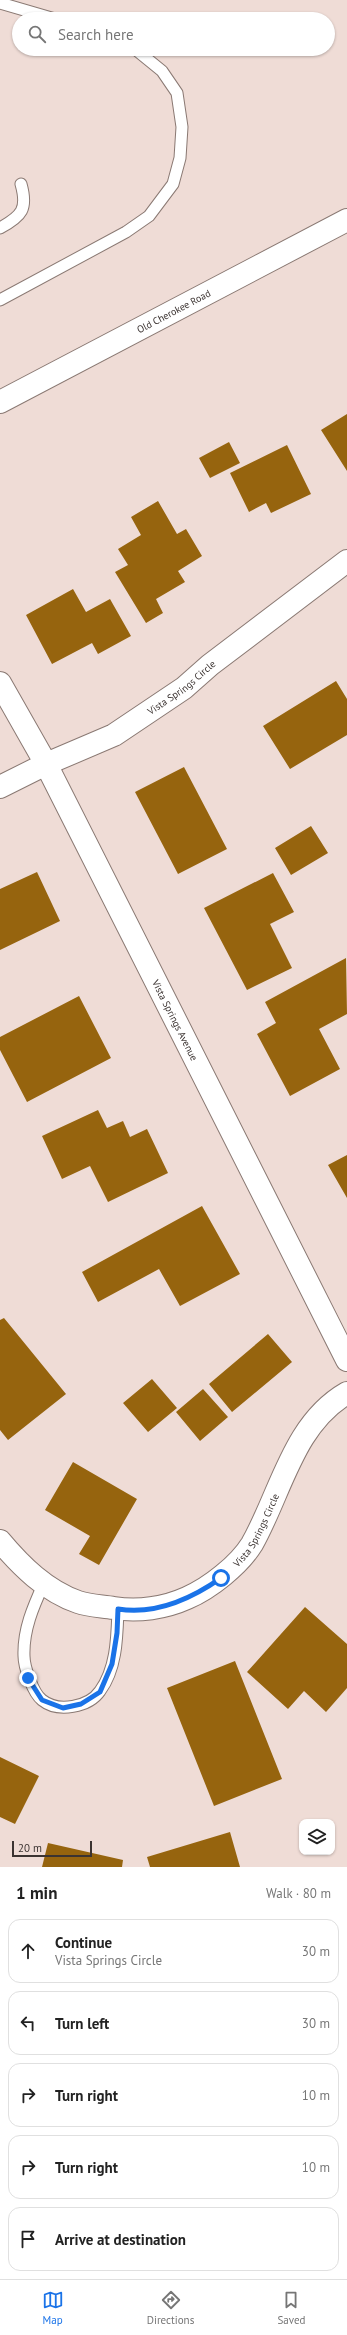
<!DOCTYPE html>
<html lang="en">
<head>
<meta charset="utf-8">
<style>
  :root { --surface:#fff; --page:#f6f6f6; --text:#222; --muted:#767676; --line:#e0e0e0; --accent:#1a73e8 }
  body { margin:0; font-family:"PT Sans",sans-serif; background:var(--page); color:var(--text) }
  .controls { position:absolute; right:12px; bottom:12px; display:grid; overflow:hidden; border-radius:8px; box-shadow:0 1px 3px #0004 }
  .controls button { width:36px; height:36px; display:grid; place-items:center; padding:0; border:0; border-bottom:1px solid var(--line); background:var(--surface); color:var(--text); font:20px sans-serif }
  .scale { position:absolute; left:12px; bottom:10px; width:80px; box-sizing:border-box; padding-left:4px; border:2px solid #3b3331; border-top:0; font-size:11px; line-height:14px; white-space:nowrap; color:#3b3331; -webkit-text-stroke:3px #efdcd6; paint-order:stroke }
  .stop { position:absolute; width:12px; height:12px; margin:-9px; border:3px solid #1a73e8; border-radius:50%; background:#fff }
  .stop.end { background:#1a73e8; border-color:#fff; box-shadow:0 1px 4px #0008 }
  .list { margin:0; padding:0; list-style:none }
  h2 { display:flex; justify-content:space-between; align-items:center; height:52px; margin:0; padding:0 16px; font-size:17px }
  h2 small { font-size:13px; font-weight:400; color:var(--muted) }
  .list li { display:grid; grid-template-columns:26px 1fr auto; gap:12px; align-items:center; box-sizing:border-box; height:64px; margin:0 8px 8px; padding:0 8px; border:1px solid var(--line); border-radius:12px }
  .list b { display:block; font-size:15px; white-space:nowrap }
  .list p { margin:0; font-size:13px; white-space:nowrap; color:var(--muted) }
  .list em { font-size:13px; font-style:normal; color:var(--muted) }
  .icon { flex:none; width:22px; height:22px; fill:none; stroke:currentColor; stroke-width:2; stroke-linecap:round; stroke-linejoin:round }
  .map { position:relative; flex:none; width:347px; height:1867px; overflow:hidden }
  .search { position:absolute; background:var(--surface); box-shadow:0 1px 3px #0004; left:12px; right:12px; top:12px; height:44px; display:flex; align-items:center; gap:10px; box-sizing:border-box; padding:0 14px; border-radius:22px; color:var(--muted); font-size:15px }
  .sheet { height:412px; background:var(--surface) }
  nav { display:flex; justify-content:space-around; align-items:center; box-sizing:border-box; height:56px; border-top:1px solid var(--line); background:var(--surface); font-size:11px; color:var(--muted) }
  nav a { display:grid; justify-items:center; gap:2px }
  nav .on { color:var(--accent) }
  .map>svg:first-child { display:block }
  .building { fill:#96640e }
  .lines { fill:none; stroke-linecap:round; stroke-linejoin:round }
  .service-casing { stroke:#8a7973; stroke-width:13 }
  .minor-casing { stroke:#8a7973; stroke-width:24 }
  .tertiary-casing { stroke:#8a7973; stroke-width:24 }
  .service { stroke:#fff; stroke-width:11 }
  .minor { stroke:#fff; stroke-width:22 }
  .tertiary { stroke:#fff; stroke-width:22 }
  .route { stroke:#1a73e8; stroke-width:5 }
  .labels { text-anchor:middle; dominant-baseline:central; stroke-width:4; stroke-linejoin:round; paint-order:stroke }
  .street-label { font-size:10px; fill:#3b3331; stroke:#efdcd6 }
</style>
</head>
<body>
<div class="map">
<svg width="347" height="1867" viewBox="0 0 347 1867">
  <rect width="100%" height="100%" fill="#efdcd6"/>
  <path class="building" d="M347,414V471L321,430Z
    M229,442L240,463L210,478L199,458Z
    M287,445L311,494L271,513L266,503L249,512L230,473Z
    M158,501L177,534L186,529L202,556L178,571L185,582L156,599L163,613L146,623L115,572L128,565L118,549L141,535L131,517Z
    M73,589L86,612L110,599L131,636L98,654L92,643L52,664L26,615Z
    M336,681L347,699V735L290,769L263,726Z
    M184,767L227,849L178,874L135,792Z
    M311,826L328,853L291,875L275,848Z
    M37,872L60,921L0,950V889Z
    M273,873L294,912L270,924L292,968L247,990L204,908Z
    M346,958L347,1014L319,1029L340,1069L290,1096L257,1034L276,1023L265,1002Z
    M79,996L111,1058L27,1102L0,1050V1037Z
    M98,1110L107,1128L123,1121L130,1137L147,1129L168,1173L108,1202L90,1166L62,1179L42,1136Z
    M347,1155V1198L328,1165Z
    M202,1206L240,1274L180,1306L159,1269L98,1302L82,1272Z
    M4,1318L66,1394L8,1440L0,1430V1320Z
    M268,1334L292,1362L232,1412L209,1384Z
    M152,1379L177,1408L148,1432L123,1403Z
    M203,1389L228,1417L200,1441L176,1412Z
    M73,1462L137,1499L99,1565L79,1554L90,1536L45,1510Z
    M305,1607L347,1644V1688L326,1712L304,1691L288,1709L247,1672Z
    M235,1661L282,1779L214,1806L167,1688Z
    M0,1757L39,1776L15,1824L0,1817Z
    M230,1832L240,1867H150L147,1857Z
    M48,1843L123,1860L122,1867H42Z"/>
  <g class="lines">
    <g class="service-casing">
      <path id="service" d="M0,3L55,19
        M0,228C22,216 28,209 21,184
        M0,300L126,232L149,216L173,184L180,158L182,127L177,93L162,71L135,49
        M44,1583C33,1607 23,1630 24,1656C24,1667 33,1693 42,1700C58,1713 89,1707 100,1691C117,1668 117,1636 118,1609"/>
    </g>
    <g class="minor-casing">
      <g id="minor">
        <path id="s1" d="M0,683L46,764L347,1360"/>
        <path id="s2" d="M0,787L46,764L114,735L184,688L210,665L347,561"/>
        <path id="s3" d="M0,1541C21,1566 46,1591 78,1602C89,1606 102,1606 114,1608C138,1612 165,1608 187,1598C210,1588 239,1565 252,1544C281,1493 293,1424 347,1393"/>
      </g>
    </g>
    <g class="tertiary-casing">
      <g id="tertiary">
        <path id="s4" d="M0,402L347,220"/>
      </g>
    </g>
    <use href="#service" class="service"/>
    <use href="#minor" class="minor"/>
    <use href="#tertiary" class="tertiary"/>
  </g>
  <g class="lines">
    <path class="route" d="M28,1678L42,1700L63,1708L81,1704L100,1692L112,1664L117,1633L118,1609C155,1615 191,1599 221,1578"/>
  </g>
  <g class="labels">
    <g class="street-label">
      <text stroke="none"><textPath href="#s4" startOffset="196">Old Cherokee Road</textPath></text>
      <text stroke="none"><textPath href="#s2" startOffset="208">Vista Springs Circle</textPath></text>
      <text stroke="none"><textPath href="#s1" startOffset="380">Vista Springs Avenue</textPath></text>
      <text stroke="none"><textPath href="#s3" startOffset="311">Vista Springs Circle</textPath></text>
    </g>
  </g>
</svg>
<div class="controls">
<button><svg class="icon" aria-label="layers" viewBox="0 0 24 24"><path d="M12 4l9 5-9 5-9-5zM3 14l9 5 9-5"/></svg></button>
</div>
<div class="scale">20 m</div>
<div class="stop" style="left:221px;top:1578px"></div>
<div class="stop end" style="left:28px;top:1678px"></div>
<div class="search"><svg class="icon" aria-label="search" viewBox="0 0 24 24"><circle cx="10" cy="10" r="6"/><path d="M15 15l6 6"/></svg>Search here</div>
</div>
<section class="sheet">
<h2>1 min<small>Walk · 80 m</small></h2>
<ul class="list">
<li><svg class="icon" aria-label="ahead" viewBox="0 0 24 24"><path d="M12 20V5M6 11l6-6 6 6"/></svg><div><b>Continue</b><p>Vista Springs Circle</p></div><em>30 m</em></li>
<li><svg class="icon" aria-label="left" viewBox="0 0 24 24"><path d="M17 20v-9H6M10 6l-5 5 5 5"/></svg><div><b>Turn left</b></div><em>30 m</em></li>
<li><svg class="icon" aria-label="right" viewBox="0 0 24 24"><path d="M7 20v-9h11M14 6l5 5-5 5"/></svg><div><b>Turn right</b></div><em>10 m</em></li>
<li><svg class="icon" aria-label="right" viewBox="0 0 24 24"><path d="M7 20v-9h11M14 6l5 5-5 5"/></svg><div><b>Turn right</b></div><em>10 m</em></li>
<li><svg class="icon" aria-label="arrive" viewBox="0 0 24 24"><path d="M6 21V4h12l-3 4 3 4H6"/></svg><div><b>Arrive at destination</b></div></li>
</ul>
</section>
<nav>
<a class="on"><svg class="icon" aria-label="map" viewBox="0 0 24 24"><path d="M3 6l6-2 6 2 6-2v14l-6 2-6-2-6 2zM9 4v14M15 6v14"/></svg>Map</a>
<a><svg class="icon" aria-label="directions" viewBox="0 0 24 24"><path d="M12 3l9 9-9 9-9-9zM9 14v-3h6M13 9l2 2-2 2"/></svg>Directions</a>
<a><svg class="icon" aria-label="saved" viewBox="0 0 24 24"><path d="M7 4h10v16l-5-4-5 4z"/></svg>Saved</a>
</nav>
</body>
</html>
